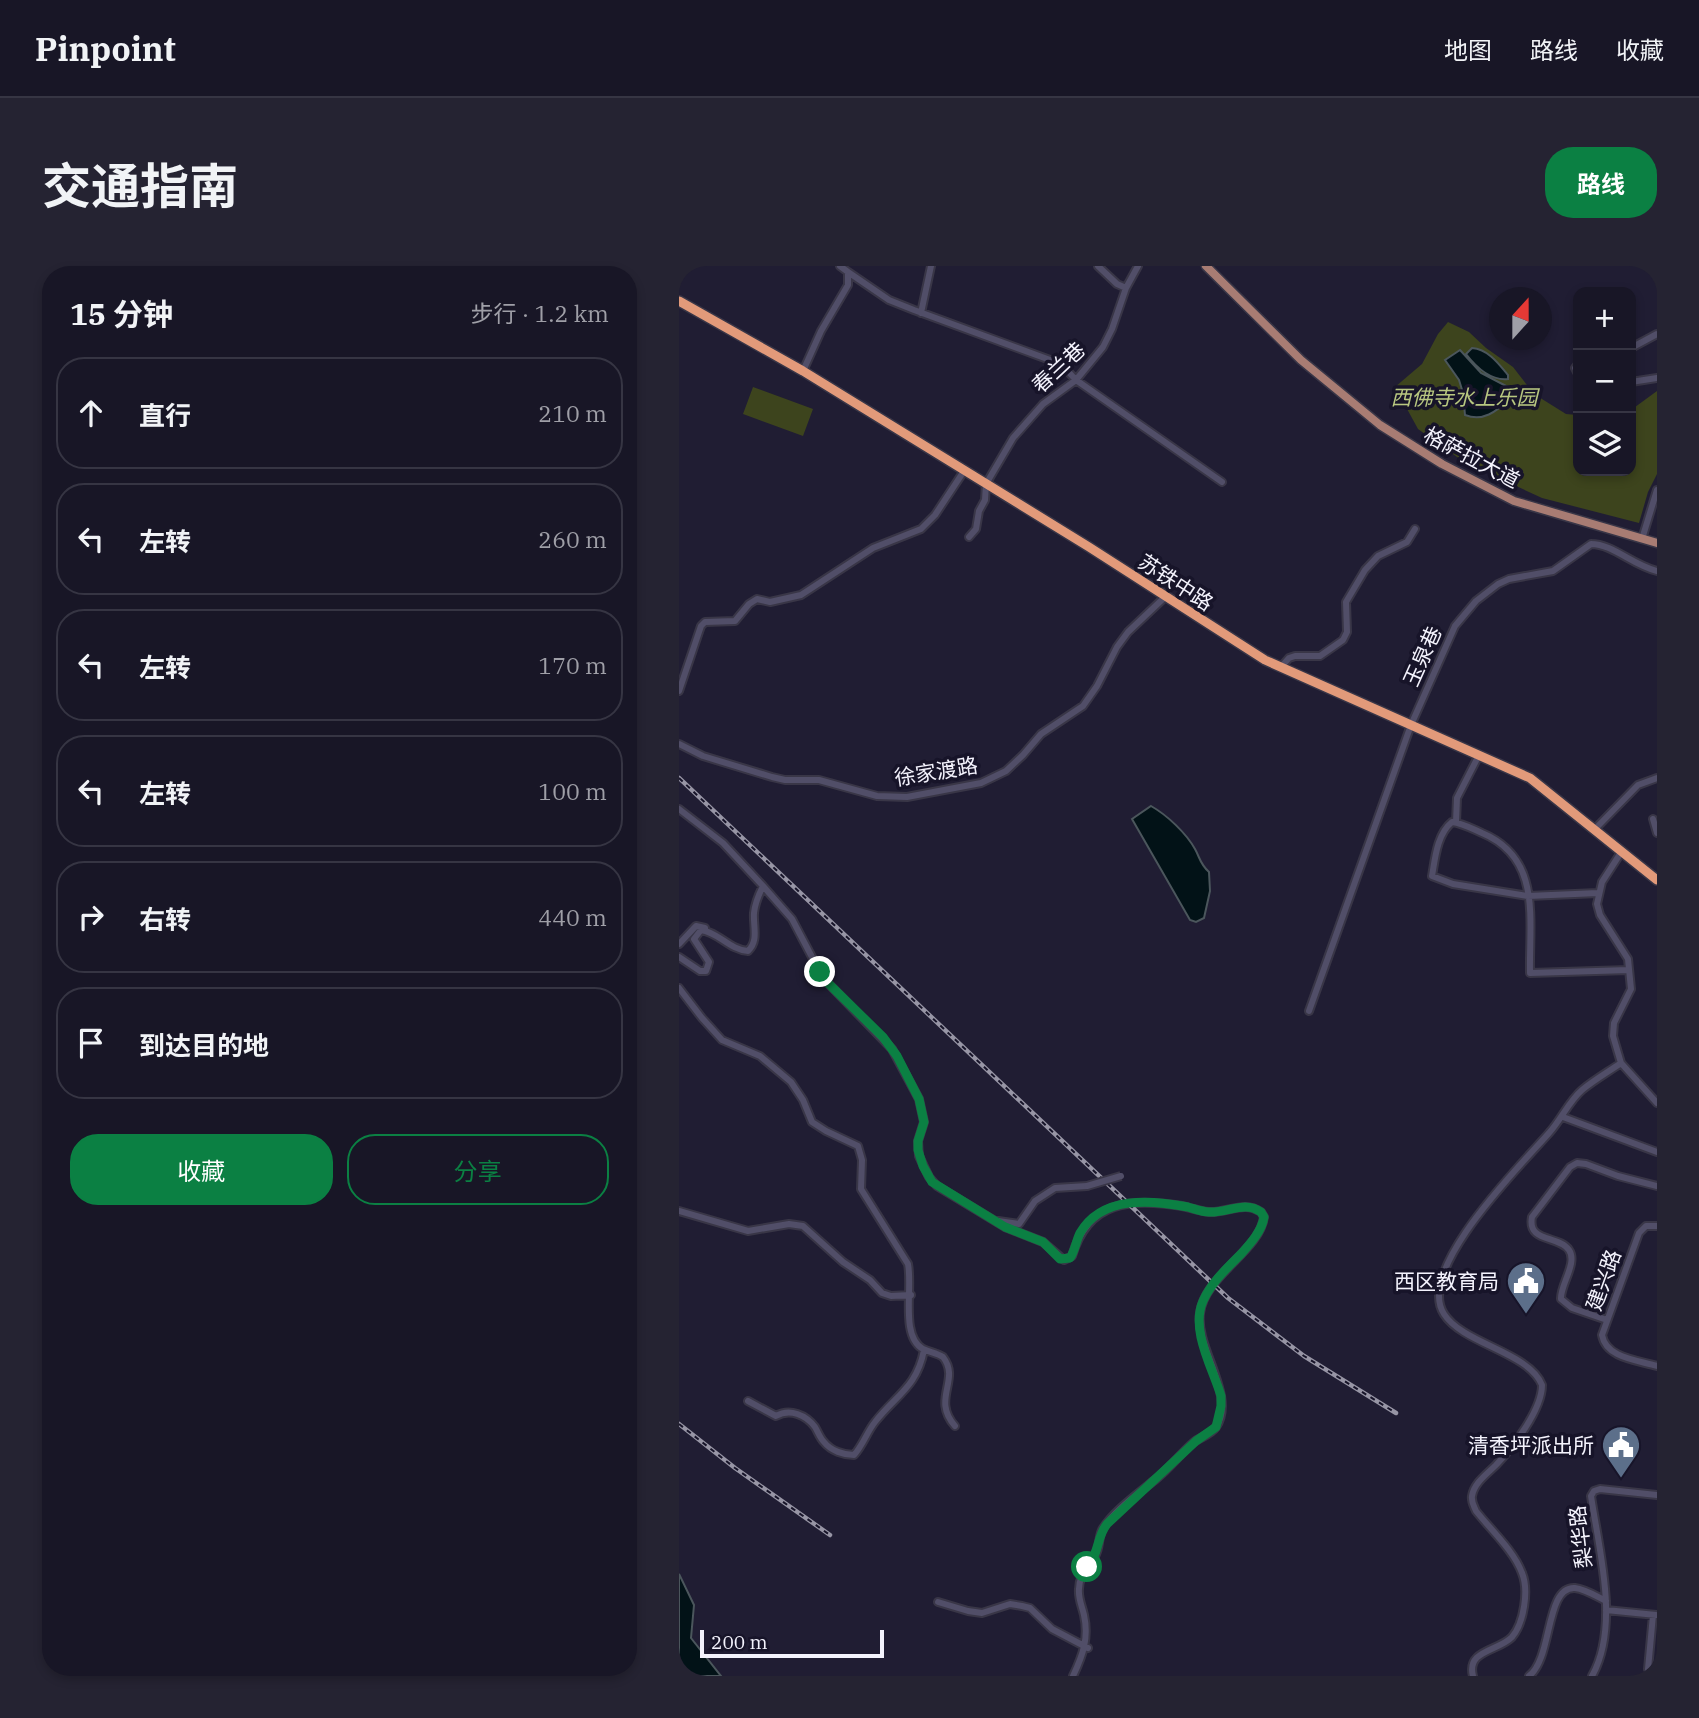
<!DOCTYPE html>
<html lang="zh">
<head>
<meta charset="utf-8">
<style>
  :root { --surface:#181626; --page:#252332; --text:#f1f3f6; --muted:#9f9fa7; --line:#363543; --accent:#0b8043 }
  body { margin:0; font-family:"IBM Plex Serif","Noto Sans SC",serif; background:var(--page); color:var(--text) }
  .controls { position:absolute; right:21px; top:21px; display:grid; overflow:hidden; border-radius:14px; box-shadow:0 4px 10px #0003 }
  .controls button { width:63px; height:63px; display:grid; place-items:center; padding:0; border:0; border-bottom:2px solid var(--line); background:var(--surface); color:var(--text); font:35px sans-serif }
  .compass { position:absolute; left:810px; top:21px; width:63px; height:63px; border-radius:50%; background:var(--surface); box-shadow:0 4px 10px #0003; rotate:21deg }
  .scale { position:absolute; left:21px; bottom:18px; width:184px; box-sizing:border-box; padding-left:7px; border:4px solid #f4f3fd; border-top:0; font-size:19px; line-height:24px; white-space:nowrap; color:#f4f3fd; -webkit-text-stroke:5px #171429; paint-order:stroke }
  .stop { position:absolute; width:21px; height:21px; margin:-16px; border:5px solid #0b8043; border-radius:50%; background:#fff }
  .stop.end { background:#0b8043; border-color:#fff; box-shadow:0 2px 7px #0008 }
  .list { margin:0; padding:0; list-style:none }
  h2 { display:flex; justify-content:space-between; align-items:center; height:91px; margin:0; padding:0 28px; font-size:30px }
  h2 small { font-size:23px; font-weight:400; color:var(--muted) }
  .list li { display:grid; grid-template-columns:46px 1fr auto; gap:21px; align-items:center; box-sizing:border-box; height:112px; margin:0 14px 14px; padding:0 14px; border:2px solid var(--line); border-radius:28px }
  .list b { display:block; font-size:26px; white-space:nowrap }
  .list em { font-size:23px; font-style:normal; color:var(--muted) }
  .actions { display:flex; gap:14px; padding:21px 28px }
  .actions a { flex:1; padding:16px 0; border:2px solid var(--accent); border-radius:28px; text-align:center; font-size:24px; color:var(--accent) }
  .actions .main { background:var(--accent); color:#fff }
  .icon { flex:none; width:38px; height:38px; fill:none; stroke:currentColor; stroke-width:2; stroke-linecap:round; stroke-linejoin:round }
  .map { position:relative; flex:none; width:978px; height:1410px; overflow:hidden; border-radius:28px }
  header { display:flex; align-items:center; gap:42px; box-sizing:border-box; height:98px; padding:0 35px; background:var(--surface); border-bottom:2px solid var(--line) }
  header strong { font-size:33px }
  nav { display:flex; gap:38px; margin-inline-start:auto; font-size:24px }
  .intro { display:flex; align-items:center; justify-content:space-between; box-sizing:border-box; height:168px; padding:0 42px }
  h1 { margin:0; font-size:49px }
  .button { padding:18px 32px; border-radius:28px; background:var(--accent); color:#fff; font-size:24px; font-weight:700 }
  main { display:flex; gap:42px; padding:0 42px }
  aside { flex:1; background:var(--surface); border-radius:28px; box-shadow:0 4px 10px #0003 }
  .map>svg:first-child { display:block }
  .green { fill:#3d441d }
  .water { fill:#021217; stroke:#4b565c; stroke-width:2 }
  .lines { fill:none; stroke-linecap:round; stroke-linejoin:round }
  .minor-casing { stroke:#393647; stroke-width:10 }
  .major-casing { stroke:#393647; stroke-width:11 }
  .highway-casing { stroke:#393647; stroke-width:12 }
  .minor { stroke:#514e68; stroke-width:6 }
  .major { stroke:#a87c73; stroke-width:8 }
  .highway { stroke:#e29a7a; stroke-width:9 }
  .rail-casing { stroke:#9795a5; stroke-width:4.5 }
  .rail { stroke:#171429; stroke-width:2; stroke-dasharray:5; stroke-linecap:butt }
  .minor-bridge-casing { stroke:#393647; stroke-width:10; stroke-linecap:butt }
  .minor-bridge { stroke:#514e68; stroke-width:6 }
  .route { stroke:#0b8043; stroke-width:9 }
  .labels { text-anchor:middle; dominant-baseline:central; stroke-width:7; stroke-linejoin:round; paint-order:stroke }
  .street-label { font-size:21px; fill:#f4f3fd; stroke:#171429 }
  .park-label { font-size:21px; font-style:italic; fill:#b8c780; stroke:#171429 }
  .poi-label { font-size:21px; fill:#f4f3fd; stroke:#171429; text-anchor:end }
</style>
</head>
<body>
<header>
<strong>Pinpoint</strong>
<nav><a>地图</a><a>路线</a><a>收藏</a></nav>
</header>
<div class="intro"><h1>交通指南</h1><a class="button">路线</a></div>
<main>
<aside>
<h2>15 分钟<small>步行 · 1.2 km</small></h2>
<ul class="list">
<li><svg class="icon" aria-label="ahead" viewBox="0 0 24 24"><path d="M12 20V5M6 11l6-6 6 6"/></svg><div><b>直行</b></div><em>210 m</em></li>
<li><svg class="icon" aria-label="left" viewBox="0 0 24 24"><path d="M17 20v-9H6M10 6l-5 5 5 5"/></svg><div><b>左转</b></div><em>260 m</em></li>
<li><svg class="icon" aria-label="left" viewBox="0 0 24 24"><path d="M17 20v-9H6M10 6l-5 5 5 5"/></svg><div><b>左转</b></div><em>170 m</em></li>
<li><svg class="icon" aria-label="left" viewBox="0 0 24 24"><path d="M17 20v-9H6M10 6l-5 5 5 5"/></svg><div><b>左转</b></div><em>100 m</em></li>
<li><svg class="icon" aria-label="right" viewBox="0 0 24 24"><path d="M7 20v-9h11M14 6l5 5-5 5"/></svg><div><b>右转</b></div><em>440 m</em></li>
<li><svg class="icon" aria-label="arrive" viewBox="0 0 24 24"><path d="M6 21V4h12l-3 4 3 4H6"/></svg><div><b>到达目的地</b></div></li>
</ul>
<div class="actions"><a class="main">收藏</a><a>分享</a></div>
</aside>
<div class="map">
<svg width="978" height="1410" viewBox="0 0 978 1410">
  <rect width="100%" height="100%" fill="#201d33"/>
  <path class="green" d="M769,56L790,66L807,82L834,101L855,128L887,148L899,149V205H952V144L978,125V208L969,226L960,257L863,232L785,196L739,163L716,121L743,98L759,68Z
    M74,121L134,143L124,170L64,148Z"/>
  <path class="water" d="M793,82C809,83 820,98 829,109V113C811,115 797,101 787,88Z
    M781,84L802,107L829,121L830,133C817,146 804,156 786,149L784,127L780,114L766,94Z
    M472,540C488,549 507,567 516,583C521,592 521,598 530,606L531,625L525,652L517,656L511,654L453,553Z
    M0,1308L15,1339L12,1372L42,1410H0Z"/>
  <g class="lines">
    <g class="minor-casing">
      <path id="minor" d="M419,0L438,18L447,22
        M169,6L210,34L235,44L382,98L397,114L543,216
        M242,47L252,0
        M952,82L978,68
        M899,98L896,102L899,108
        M124,105L142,65L169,19V6L161,0
        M952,116L978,112
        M290,271L297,263L300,245L306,234L307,218L334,172L364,138L397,114L424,81L433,63L447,22L459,0
        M963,273L978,224
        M602,401L610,392L616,390H641L664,374L668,366L667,336L686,304L699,290L728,276L736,263
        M0,425L22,360L26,356L56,355L70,338L78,333L91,336L122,329L194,282L242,263L256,249L285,205
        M0,478L24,490L93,511L106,514H140L198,530L228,531L302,517L327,505L344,489L362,468L404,440L418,420L438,381L449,366L487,330
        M0,543L44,577L84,620L113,653L144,712L213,783L240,833L245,856L239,875L240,890L250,911L258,920L326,961L364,976L385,994L393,990C410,933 452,933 503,940C512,942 521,945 530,946C549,947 565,934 582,946L585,951C580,986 526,1009 521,1047C516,1082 558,1130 537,1161C532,1168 522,1171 515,1176C502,1187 491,1202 477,1213C461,1226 433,1246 423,1264C419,1273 421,1282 416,1290C410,1302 400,1308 400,1323C399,1332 403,1340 405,1349C410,1372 404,1389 394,1410
        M974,553L978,567
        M777,556L778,532L800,489
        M917,562L959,519L978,512
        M943,585L923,616L918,638L921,649L949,693L952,723L935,757L934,770L942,797L978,837
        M919,627L849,630L774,618L753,610C756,593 758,568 773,556C783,557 794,563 803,567C863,592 850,653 851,707L950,704
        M0,678L17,660L26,662
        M0,691L21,705H27L30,696L15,673L22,664C39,666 51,684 69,685C80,675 74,660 75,647C76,637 80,628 84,620
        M0,722L23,752L43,774L81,790L112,816L124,834L133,856L147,865L179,880L183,894L182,923L229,998C234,1022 221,1070 244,1083C250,1086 258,1087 264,1091C282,1114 252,1133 276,1160
        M630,745L732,459L776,360L797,335L819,318L830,313L874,305L912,278C934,278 953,299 978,305
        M884,851L978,886
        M0,945L69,965L110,958L124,960L164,996L191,1014L203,1027L212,1030L232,1029
        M319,955L340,958L356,935L376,922L408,920
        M978,960H967L960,967L923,1069C927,1092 958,1094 978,1100
        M928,1054L893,1042L882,1033C881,1019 899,997 890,984C880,969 848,977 853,951L891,901L898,897L907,898L939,910L978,920
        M69,1135L97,1150C111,1142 127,1149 136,1161C139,1166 141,1172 145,1176C152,1185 165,1189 175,1189C184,1179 188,1166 196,1156C217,1129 238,1121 245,1084
        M259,1336L289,1345L303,1347L331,1338L343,1340L351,1342L373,1363L409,1382
        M927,1344L977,1349
        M969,1403L974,1349
        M794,1410C787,1384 820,1385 833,1371C845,1357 850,1324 843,1307C835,1285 812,1264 797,1245C795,1240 792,1236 793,1230C795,1217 808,1208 817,1199C834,1181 863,1144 863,1119C850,1086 784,1078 765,1048C736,1004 842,899 870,867C882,854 890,835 903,824C915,814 929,806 942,797
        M850,1410C874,1392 866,1320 896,1322C906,1323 917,1330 927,1335
        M913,1410C941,1360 920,1284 912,1230L915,1225L921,1223L978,1229"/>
    </g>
    <g class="major-casing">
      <path id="major" d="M527,0L622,94L701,159L763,198L835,235L978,277"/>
    </g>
    <g class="highway-casing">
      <path id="highway" d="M0,35L124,105L410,281L586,394L851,512L978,614"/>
    </g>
    <use href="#minor" class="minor"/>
    <use href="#major" class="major"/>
    <use href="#highway" class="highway"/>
    <g class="rail-casing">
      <path id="rail" d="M0,512L549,1032L625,1090L717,1147
        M0,1158L56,1202L151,1269"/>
    </g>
    <use href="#rail" class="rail"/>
    <g class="minor-bridge-casing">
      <path id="minor-bridge" d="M408,920L442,910"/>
    </g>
    <use href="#minor-bridge" class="minor-bridge"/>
  </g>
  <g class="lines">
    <path class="route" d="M141,706L150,718L204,771L218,790L240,833L245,856L239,875V884L244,900L253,916L326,961L364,976L381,993L391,992C396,985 397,975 401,967C423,929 473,934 509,941C516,943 523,946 530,946C549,947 566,934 582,946L585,951C583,965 571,978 562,988C548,1002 532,1017 524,1035C511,1064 534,1103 542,1130V1140L537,1161L517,1175L428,1258C417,1272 421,1286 408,1301"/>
  </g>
  <defs>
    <g id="civic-pin" transform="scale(2.0125)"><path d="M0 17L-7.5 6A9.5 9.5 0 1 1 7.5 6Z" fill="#5c6f8a" stroke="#171429"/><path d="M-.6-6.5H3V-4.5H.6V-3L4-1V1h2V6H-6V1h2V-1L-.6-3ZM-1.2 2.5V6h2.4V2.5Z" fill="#fff"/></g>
  </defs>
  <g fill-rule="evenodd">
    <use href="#civic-pin" x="847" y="1015"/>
    <use href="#civic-pin" x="942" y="1179"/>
  </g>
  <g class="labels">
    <g class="street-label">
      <text transform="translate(379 101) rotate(-43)">春兰巷</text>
      <text transform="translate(793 191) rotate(28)">格萨拉大道</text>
      <text transform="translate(497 316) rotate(33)">苏铁中路</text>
      <text transform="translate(743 390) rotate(-66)">玉泉巷</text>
      <text transform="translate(257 505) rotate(-9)">徐家渡路</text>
      <text transform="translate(924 1014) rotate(-70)">建兴路</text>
      <text transform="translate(901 1271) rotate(-97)">梨华路</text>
    </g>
    <g class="park-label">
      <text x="785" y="131">西佛寺水上乐园</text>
    </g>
    <g class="poi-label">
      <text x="820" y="1015">西区教育局</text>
      <text x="915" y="1179">清香坪派出所</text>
    </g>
  </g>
</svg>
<div class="controls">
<button>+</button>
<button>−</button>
<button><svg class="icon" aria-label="layers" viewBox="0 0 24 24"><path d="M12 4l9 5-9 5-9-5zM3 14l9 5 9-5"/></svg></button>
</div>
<svg class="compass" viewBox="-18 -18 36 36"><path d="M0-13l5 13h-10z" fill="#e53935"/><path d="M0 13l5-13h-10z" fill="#9f9fa7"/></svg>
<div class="scale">200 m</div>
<div class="stop" style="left:408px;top:1301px"></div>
<div class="stop end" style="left:141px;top:706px"></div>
</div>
</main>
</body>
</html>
